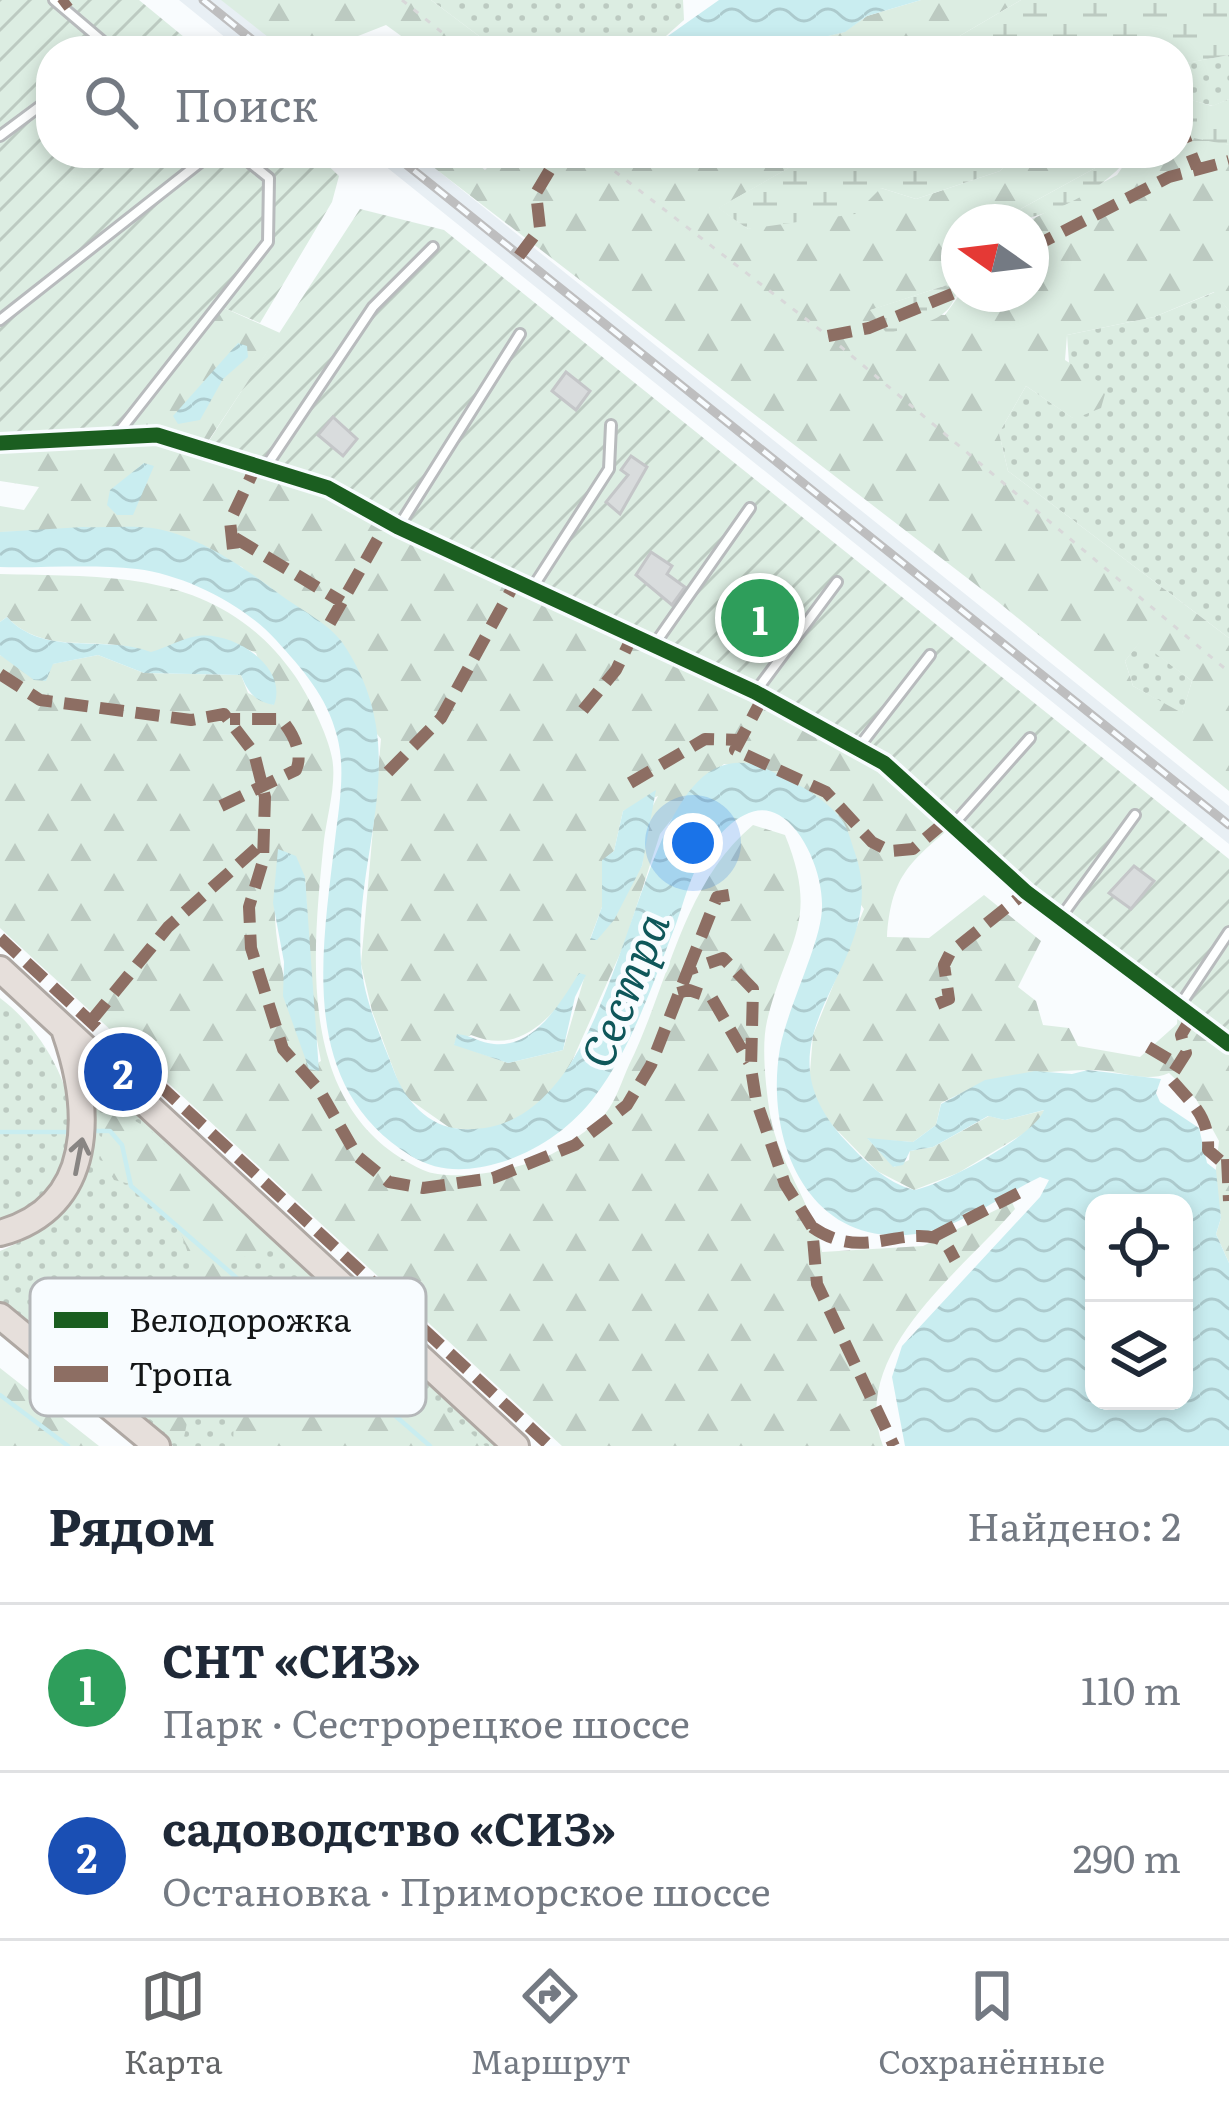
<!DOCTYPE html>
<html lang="ru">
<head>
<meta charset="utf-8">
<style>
  :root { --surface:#fff; --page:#f2f2f3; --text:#1f2937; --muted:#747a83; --line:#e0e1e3; --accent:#646668 }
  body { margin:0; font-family:Literata,serif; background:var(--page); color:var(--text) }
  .controls { position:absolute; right:36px; bottom:36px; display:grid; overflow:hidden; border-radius:24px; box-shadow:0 6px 18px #0003 }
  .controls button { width:108px; height:108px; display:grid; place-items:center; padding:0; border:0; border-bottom:3px solid var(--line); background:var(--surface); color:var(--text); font:60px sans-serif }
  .compass { position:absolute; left:941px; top:204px; width:108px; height:108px; border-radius:50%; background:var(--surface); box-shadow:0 6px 18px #0003; rotate:284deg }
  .you { position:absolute; left:693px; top:843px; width:42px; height:42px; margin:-30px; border:9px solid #fff; border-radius:50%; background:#1a73e8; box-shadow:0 0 0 18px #1a73e833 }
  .badge { display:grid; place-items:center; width:78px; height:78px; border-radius:50%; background:var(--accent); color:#fff; font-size:39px; font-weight:700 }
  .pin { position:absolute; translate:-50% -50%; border:6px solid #fff; box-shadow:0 3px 12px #0006 }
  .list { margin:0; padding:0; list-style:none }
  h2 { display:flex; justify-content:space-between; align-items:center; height:156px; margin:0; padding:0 48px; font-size:51px }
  h2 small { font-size:39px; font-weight:400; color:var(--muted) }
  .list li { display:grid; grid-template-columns:78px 1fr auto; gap:36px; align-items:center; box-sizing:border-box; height:168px; padding:0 48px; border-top:3px solid var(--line) }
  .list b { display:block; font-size:45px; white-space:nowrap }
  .list p { margin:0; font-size:39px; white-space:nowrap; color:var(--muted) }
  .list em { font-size:39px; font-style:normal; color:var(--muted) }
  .icon { flex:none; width:66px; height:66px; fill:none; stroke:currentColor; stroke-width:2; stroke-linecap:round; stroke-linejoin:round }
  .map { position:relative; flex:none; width:1229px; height:1446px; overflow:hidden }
  .search { position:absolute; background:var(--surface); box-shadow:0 6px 18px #0003; left:36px; right:36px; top:36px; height:132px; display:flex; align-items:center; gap:30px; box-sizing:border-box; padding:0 42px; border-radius:48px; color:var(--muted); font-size:45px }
  .sheet { height:492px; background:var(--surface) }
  nav { display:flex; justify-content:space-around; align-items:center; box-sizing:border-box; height:168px; border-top:3px solid var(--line); background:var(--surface); font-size:33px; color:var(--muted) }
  nav a { display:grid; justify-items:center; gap:6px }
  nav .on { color:var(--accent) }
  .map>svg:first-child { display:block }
  .built { fill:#e8eff4 }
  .grass { fill:url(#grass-dots) }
  .forest { fill:url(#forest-firs); fill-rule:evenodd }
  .wetland { fill:url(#wetland-marsh) }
  .garden { fill:url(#garden-furrows) }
  .water { fill:url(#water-waves); fill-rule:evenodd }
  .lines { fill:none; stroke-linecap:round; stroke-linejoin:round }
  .stream { stroke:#c9edf0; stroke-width:4.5 }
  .building { fill:#d9dcdd; stroke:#c4c6c8; stroke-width:3 }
  .service-casing { stroke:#b8bbbd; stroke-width:14 }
  .minor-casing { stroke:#b8bbbd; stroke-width:20 }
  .trunk-casing { stroke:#afa8a3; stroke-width:30 }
  .path { stroke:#d8d8d9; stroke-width:3; stroke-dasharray:6 9; stroke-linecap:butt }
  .service { stroke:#feffff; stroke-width:8 }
  .minor { stroke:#feffff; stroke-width:14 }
  .trunk { stroke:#e6dfdb; stroke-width:24 }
  .rail-casing { stroke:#bebebf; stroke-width:9 }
  .rail { stroke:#f8fcff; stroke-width:4.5; stroke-dasharray:14; stroke-linecap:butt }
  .quiet { stroke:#8d6e63; stroke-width:12; stroke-dasharray:24 12; stroke-linecap:butt }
  .cycleway-casing { stroke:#f8fcff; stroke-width:22 }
  .cycleway { stroke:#1b5e20; stroke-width:15 }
  .oneway { stroke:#888583 }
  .labels { text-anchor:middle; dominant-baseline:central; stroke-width:10; stroke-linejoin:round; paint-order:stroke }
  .water-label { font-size:45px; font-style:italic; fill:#0f575a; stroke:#f8fcff }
  .key { fill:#f8fcff; stroke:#b4b7b9; stroke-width:3 }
  .key-label { font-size:33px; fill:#141617 }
</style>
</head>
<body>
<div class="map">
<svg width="1229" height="1446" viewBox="0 0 1229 1446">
  <defs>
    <pattern id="grass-dots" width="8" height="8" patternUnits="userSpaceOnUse" patternTransform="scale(3)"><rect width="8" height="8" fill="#dcede2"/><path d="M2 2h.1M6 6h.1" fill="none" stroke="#bccac1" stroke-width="1.8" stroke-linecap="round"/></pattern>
    <pattern id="forest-firs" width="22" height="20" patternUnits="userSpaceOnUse" patternTransform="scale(3)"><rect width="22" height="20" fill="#dcede2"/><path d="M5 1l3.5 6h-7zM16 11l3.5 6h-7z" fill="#bccac1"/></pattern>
    <pattern id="wetland-marsh" width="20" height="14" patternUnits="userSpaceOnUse" patternTransform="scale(3)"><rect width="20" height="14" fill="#dcede2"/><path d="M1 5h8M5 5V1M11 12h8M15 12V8" fill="none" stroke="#bccac1"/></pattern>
    <pattern id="garden-furrows" width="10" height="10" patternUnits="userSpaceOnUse" patternTransform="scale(3)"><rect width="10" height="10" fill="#dcede2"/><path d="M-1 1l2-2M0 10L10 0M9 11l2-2" fill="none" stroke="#bccac1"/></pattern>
    <pattern id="water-waves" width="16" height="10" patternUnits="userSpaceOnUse" patternTransform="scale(3)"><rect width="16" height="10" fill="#c9edf0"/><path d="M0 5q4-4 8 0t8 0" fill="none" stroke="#accacd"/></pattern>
  </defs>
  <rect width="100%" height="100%" fill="#f9fcfe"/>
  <path class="built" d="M179,0H227L290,51H242Z
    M369,153H416L1229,806V844Z"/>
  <path class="grass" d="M431,0H683L684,20L649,51H499Z
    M1229,55V99L1213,106L1191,100L1186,63Z
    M1215,292L1229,311V638L1008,471L999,433L1026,386L1073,418L1067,335L1154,317Z
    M1140,641L1192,681L1182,714L1133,686L1125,661Z
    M0,998C58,1041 107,1144 42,1203C31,1213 13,1219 0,1226Z
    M84,1058L496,1446H173L0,1303V1251C101,1208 96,1155 84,1058Z"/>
  <path class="forest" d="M221,0H431L499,51H422L386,25L353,38L345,51H286Z
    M921,0H1021L934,51H766L844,32L867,16Z
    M1189,133L1229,145V311L1214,292L1154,317L1067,335L1065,360L1107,387L1101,408L1074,419L1026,386L999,433L1008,471L1229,638V791L997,601L415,153H463L485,170L502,153H815L719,208L748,229L881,188L916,199L1000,171L1019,153H1109L1108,161L997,222H959V270L947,285L871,310L945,315L960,294H1031L1027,222L1117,175L1132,153H1178V135ZM1140,642L1192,681L1182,713L1133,686L1125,661Z
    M222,307L280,333L203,449L328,488L858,748L951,827C907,864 891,879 887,937L929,938L984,895L1041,941L1018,987L1036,1001L1043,1025L1069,1028L1078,1046L1140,1057L1177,1024L1178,1008L1229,1044V1263L1216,1234L1221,1218L1215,1177L1219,1141L1196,1099L1169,1073C1143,1084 1119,1069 1088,1070C1030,1072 995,1075 941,1103L936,1125L913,1142L868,1139L894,1167L909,1160L910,1151L933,1147L989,1116L1005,1120L1045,1110L1038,1125L958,1173L914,1190L877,1171L825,1118L809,1084L813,1035L864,909L760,766L724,764L700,783L660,834L624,945L563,1081L530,1113L491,1131L450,1128L403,1095L372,1011L361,964L381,739L242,567L157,529L0,532V506L24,510L39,487L0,481V443L148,391ZM658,796L648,815L642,866L590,939L602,907V861L614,851L623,811ZM585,975L563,1050L508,1063L454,1044L471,1035C525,1057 553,1012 585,975Z
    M0,574C116,577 220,570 295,676C308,695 328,735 332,758C337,782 327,816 324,840C312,957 295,1111 423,1170C454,1184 534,1168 562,1148C575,1138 595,1126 605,1114C616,1101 622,1080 629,1065C668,986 683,883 753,825L785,835C821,923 786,941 767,1021C761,1047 766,1088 770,1114C778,1163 812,1202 822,1252L923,1246L1012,1202L1015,1209C961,1272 848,1354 883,1446H562L0,928V655L46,680L52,664L98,655L144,673L241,675L248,693L274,705L256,653C203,630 202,638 151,653C103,633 45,658 7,617L0,622ZM277,872L305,877L312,1014L321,1061L309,1068C291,1003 267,940 277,872Z
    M106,1112L125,1115L149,1129L268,1245L260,1259L232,1255L216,1268L272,1316L298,1319L304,1308L301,1295L314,1290L485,1446H233L236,1358L209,1353C191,1378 191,1413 182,1445L80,1362L145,1309L200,1293C182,1237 180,1193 114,1180L99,1154Z
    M0,1368L99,1446H0Z"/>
  <path class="wetland" d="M1021,0H1229V55L1187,63L1192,100L1212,106L1229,99V145L1178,135V51H934Z
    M815,153H1019L1000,171L916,199L881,188L855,214L748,229L718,208Z
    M1109,153H1132C1105,191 1043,222 997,222L1108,161Z
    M959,270C959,322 931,320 887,334L870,310L947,285Z"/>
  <path class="garden" d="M0,0H139L201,51H51V153H315L339,176L332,202L260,323L222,307L118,433L0,443Z
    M360,209L444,230L1229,859V1044L1026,892L884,763L328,488L203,450Z"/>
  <path class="water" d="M719,0H921L867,16L845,32L766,51H658V43Z
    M238,343L247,346L248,357L223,379L200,420L178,424L173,416Z
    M144,463L154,466L133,515H117L107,505L110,490Z
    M83,527C107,528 135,525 158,529C203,538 246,569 282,596C300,609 329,624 342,642C417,752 353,848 361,963C364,1000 381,1037 394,1071C405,1100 428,1127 461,1129C650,1141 618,698 771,771C796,783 823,796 841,819C848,827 851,842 855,853C895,967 743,1031 846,1141C866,1162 885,1182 914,1190C942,1185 1036,1135 1044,1110L1005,1120L988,1116L933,1147L910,1151L903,1165L893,1167L867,1138L913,1142L936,1125L941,1104L985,1080L1035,1071L1072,1074L1088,1070L1161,1079L1156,1093L1160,1102L1199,1128L1207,1163L1216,1170L1221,1218L1216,1234L1229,1263V1446H905L892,1377L902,1346L1040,1197L1049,1180L1040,1177C1001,1196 959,1228 916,1234C808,1249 764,1140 780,1048C788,1006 822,941 822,907C823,877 806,831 779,815C749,797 718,834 703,856C690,876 684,902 676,924C654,980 632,1048 595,1096C572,1127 539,1150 502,1162C471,1171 441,1174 411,1156C297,1086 322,953 335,840C339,806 346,770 337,736C327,696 302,669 276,640C243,604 185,575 137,569C93,564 45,568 0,567V532ZM1094,1203H1184V1401H1094Z
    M7,617C45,658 103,634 151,652C166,648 182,638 198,636C232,631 289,666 274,705C254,701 248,692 241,675L144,673L98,655L53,664L46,681L34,680L0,655V622Z
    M656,790L642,866L614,920L597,940H590L602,907V860L614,851L623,811Z
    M278,849L296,856L305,877L319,1071L309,1069L283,996L284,962L273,903Z
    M579,973L586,975L575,997L563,1050L508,1063L454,1045L457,1034C470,1035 481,1043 494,1044C535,1048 561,1002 579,973Z"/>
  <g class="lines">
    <path class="stream" d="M94,1131H110L122,1145L131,1186L430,1446
      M0,1132H68
      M0,1395L68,1446"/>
  </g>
  <path class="building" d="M566,372L590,391L576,410L552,391Z
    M333,417L357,439L343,456L318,435Z
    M631,456L647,467L620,514L606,502L628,475L621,470Z
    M651,552L672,566L667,574L685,587L672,605L636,575Z
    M1134,866L1154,881L1131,909L1109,893Z"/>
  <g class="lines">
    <g class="service-casing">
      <path id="service" d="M54,0L114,51
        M0,136L51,98
        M0,320L212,153
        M118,433L268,242L269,178L238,153
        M265,468L373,307L433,247
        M399,526L520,334
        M533,587L609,469L611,425
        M654,645L750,508
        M756,691L837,582
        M858,748L930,655
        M952,826L1030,738
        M1061,917L1135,815
        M1179,1007L1229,932"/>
    </g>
    <g class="minor-casing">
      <path id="minor" d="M0,443L157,435L328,488L398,527L755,692L884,763L1026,892L1229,1044"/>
    </g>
    <g class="trunk-casing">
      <path id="trunk" d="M0,969L516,1446
        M0,1233C96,1207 92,1110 65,1032
        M0,1316L157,1446"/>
    </g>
    <path class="path" d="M402,0L465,51
      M591,153L828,336L1229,672"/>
    <use href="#service" class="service"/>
    <use href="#minor" class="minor"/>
    <use href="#trunk" class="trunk"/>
    <g class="rail-casing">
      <path id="rail" d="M203,0L266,51
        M392,153L1229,825"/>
    </g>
    <use href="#rail" class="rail"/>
    <path class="quiet" d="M61,6L69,0
      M1178,121L1197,168
      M1031,248L1169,177L1229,161
      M519,256L540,228L536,193L560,153
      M828,336L869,328L959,291
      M235,538L342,602
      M233,549L230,521L256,466
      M330,623L388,521
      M0,674L40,700L191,720L224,714L254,753L265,797L263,861L249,907L251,948L283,1049L320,1091L357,1156L389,1182L423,1188L493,1178L575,1145L627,1105L651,1065L688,970L723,958L753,989L751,1068L756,1100L785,1184L812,1227L817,1284L894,1446
      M763,697L735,750L826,792L872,842L890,851L913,849L945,822
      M583,710L616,670L632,637
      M388,772L441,718L516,581
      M630,783L705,739L740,740
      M221,806L296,770C304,753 292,732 281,719H230
      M0,938L550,1446
      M688,970L717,897L729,895
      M678,993L689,990L712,998L749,1062
      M937,1004L949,999L944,965L950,953L1026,892
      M1191,1018L1181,1035L1186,1053L1170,1078C1190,1102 1210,1116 1208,1150L1229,1168
      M91,1021L168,927L260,845
      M1148,1047L1175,1063
      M1227,1159L1229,1201
      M812,1227C861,1261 895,1228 936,1238C947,1241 950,1251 955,1260
      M933,1237L1028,1188"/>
    <g class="cycleway-casing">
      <path id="cycleway" d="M0,443L157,435L328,488L398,527L755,692L884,763L1026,892L1229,1044"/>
    </g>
    <use href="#cycleway" class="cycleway"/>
  </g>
  <defs><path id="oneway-shaft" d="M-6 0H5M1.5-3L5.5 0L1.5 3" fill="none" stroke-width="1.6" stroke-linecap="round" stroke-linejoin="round" transform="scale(3)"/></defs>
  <use class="oneway" href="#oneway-shaft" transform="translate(79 1156) rotate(-79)"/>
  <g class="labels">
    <g class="water-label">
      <text transform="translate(622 989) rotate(-68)">Сестра</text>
    </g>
  </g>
  <rect x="30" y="1278" width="396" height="138" rx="18" class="key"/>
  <rect x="54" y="1312" width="54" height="16" fill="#1b5e20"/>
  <rect x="54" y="1366" width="54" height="16" fill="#8d6e63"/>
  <g class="key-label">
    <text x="129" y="1332">Велодорожка</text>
    <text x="129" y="1386">Тропа</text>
  </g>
</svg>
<div class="controls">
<button><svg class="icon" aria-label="locate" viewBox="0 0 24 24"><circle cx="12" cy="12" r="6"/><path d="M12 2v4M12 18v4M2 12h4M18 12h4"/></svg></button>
<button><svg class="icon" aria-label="layers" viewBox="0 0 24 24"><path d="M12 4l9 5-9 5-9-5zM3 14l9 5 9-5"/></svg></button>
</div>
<svg class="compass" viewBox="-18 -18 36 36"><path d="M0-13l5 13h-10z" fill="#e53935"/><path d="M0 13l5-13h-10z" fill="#747a83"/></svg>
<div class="you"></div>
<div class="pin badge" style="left:760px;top:618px;background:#2e9e5b">1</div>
<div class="pin badge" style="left:123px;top:1072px;background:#1a4fb4">2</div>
<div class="search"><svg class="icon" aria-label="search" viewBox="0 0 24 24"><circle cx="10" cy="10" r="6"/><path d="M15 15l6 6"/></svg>Поиск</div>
</div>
<section class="sheet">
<h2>Рядом<small>Найдено: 2</small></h2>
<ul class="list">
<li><span class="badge" style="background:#2e9e5b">1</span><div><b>СНТ «СИЗ»</b><p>Парк · Сестрорецкое шоссе</p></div><em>110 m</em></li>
<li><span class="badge" style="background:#1a4fb4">2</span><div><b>садоводство «СИЗ»</b><p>Остановка · Приморское шоссе</p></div><em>290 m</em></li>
</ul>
</section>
<nav>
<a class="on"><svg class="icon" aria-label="map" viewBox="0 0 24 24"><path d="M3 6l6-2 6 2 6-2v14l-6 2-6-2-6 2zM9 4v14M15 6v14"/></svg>Карта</a>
<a><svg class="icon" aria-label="directions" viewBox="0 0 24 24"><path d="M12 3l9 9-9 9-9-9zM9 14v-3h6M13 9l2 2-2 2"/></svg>Маршрут</a>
<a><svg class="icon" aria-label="saved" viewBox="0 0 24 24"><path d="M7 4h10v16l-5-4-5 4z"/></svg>Сохранённые</a>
</nav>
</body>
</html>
